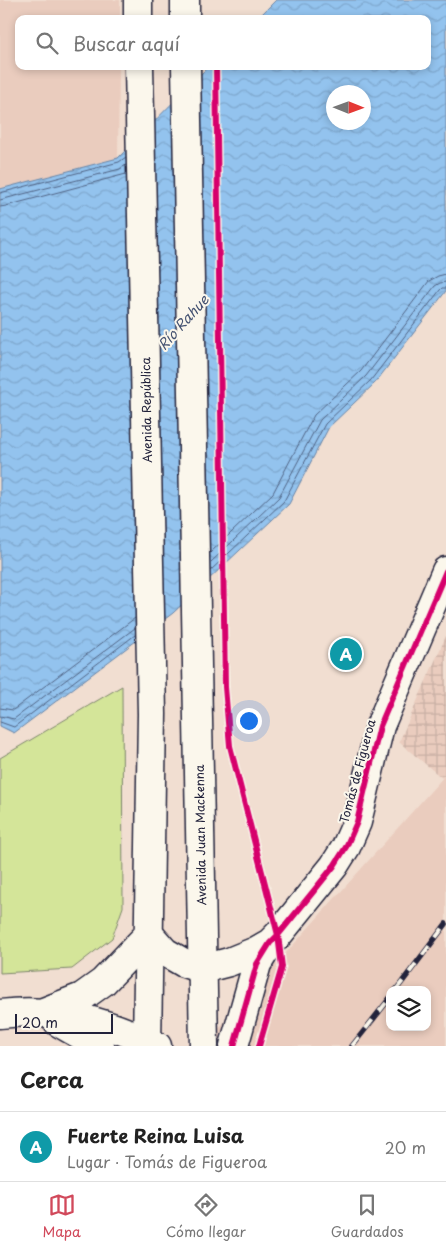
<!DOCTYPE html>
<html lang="es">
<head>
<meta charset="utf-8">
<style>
  :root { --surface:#fff; --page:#f2f2f2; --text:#222; --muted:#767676; --line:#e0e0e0; --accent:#d1495b }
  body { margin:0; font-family:"Playpen Sans",sans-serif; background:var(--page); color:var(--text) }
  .controls { position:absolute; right:15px; bottom:15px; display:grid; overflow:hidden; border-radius:10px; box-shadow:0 2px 8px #0003 }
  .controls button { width:45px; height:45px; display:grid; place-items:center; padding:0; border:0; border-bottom:1px solid var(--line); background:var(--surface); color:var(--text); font:25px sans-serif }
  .compass { position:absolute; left:326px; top:85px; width:45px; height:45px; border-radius:50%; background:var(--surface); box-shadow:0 2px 8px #0003; rotate:91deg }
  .scale { position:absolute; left:15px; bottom:12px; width:98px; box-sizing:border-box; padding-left:5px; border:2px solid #22223b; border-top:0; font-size:14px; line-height:18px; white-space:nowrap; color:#22223b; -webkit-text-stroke:4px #fbf7ec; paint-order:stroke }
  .you { position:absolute; left:248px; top:720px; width:18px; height:18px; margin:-12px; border:4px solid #fff; border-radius:50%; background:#1a73e8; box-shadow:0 0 0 8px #1a73e833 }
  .badge { display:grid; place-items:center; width:32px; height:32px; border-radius:50%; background:var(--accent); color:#fff; font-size:16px; font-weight:700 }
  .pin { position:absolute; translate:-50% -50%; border:2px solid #fff; box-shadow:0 1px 5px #0006 }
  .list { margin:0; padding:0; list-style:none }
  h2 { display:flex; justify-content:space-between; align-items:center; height:65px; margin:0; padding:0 20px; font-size:21px }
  h2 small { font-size:16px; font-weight:400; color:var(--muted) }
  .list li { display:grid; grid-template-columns:32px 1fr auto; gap:15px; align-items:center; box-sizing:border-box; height:70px; padding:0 20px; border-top:1px solid var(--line) }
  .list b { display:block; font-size:19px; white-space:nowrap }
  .list p { margin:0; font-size:16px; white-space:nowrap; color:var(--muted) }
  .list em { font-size:16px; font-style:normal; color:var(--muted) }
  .icon { flex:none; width:28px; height:28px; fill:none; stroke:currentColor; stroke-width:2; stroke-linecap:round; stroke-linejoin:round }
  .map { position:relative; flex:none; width:446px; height:1046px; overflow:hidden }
  .search { position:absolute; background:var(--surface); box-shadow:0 2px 8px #0003; left:15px; right:15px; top:15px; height:55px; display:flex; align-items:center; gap:12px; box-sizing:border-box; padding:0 18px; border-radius:10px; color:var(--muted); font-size:19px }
  .sheet { height:135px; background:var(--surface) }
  nav { display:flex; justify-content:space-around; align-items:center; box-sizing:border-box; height:70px; border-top:1px solid var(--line); background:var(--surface); font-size:14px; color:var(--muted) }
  nav a { display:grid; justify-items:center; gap:2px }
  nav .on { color:var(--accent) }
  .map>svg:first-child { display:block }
  .built { fill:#eaccbe; fill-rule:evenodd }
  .industrial { fill:url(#industrial-grid) }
  .green { fill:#d4e599; stroke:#7b846a }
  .water { fill:url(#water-waves); stroke:#6683a6; fill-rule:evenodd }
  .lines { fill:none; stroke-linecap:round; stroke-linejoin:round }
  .shore { stroke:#4f6283; stroke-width:1 }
  .street-casing { stroke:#22223b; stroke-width:31 }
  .primary-casing { stroke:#22223b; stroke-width:31 }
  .street { stroke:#fbf7ec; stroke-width:28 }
  .primary { stroke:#fbf7ec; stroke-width:28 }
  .rail-casing { stroke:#22223b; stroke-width:5.5 }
  .rail { stroke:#fbf7ec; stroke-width:4; stroke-dasharray:11; stroke-linecap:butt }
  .cycleway-casing { stroke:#fbf7ec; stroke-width:9 }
  .cycleway { stroke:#d6006c; stroke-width:6 }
  .labels { text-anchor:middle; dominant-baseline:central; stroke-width:4; stroke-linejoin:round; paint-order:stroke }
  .street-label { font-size:12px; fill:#22223b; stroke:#fbf7ec }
  .water-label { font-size:14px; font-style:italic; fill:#445271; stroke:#fbf7ec }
</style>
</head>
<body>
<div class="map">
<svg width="446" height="1046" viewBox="0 0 446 1046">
  <defs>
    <pattern id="industrial-grid" width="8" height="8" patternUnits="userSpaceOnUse" patternTransform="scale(1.25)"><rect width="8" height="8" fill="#eaccbe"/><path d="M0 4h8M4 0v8" fill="none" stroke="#c8afa4"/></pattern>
    <pattern id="water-waves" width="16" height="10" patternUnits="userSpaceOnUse" patternTransform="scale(1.25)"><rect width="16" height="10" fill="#93c3ee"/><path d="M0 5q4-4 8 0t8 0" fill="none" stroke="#7ea7cd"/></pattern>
  </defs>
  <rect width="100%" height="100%" fill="#f1ded1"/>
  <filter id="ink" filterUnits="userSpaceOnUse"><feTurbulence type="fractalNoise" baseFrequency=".02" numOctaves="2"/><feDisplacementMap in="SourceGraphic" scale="10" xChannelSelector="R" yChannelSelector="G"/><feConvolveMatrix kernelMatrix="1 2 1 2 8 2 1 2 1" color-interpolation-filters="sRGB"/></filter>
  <g filter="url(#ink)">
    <path class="built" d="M0,0H120V19H19V66H119L118,158L0,189Z
      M446,774V1046H203L336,897ZM390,990H427V1027H390Z"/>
    <path class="industrial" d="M446,636V774L442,778L399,742Z"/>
    <path class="green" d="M122,686L123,907L112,938L72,969L0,973V758Z"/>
    <path class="water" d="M276,0H446V291L375,383L329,427L289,504L173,613L14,733L0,726V189L118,158L209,66H427V19H257ZM334,92H364V122H334Z"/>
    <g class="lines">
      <path class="shore" d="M0,193L119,162L126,157
        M0,200L120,169L126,165
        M0,207L6,206L126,174
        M210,553L273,493L314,415L361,371L429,281L438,276L446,274
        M210,563L279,497L320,420L366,376L435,286L440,283L446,282
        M210,571L284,501L325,424L371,380L440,290L442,288H446
        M0,708L13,710L135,618
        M0,716L14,719L135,628
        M0,722L14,727L135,635"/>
      <g class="street-casing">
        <path id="street" d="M41,1013L82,997L103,982L149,934L165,952L184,963L202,969L229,962L256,951L270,943
          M0,1014C54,1007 109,1022 157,1046
          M58,1022L100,1046
          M234,1046L257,964L270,943L278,935L334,866L346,847L357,822L380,726L446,571"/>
      </g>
      <g class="primary-casing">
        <path id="primary" d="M138,0V19
          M185,0V19
          M139,66L152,714L147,1046
          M186,66L204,1046"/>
      </g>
      <use href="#street" class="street"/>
      <use href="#primary" class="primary"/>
      <g class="rail-casing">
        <path id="rail" d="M396,990L446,924
          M352,1046L390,998"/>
      </g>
      <use href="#rail" class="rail"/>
      <g class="cycleway-casing">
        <path id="cycleway" d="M216,66L225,687L230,746L278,935L282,967L259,1046
          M234,1046L257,964L270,943L278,935L334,866L346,847L357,822L380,726L446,571"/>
      </g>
      <use href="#cycleway" class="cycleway"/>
    </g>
  </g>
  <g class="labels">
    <g class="street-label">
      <text transform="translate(146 410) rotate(-91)">Avenida República</text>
      <text transform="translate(357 771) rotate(-75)">Tomás de Figueroa</text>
      <text transform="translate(200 835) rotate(-91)">Avenida Juan Mackenna</text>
    </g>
    <g class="water-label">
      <text transform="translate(183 322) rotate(-48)">Río Rahue</text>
    </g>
  </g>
</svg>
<div class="controls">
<button><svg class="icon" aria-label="layers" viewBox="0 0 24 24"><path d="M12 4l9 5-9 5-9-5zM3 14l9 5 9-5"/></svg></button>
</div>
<svg class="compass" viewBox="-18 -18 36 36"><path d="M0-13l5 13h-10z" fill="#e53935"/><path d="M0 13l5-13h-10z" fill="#767676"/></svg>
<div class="scale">20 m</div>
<div class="you"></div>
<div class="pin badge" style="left:346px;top:654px;background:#0f9aa8">A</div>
<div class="search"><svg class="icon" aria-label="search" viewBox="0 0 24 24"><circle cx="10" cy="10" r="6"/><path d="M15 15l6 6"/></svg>Buscar aquí</div>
</div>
<section class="sheet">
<h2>Cerca<small></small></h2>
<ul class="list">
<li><span class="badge" style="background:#0f9aa8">A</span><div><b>Fuerte Reina Luisa</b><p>Lugar · Tomás de Figueroa</p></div><em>20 m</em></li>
</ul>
</section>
<nav>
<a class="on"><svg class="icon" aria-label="map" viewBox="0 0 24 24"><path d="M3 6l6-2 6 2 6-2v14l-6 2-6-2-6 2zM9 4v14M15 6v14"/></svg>Mapa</a>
<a><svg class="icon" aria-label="directions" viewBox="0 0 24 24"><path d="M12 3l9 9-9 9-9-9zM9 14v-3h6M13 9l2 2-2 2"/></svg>Cómo llegar</a>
<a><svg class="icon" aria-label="saved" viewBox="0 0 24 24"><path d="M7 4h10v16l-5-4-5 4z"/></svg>Guardados</a>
</nav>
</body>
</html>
